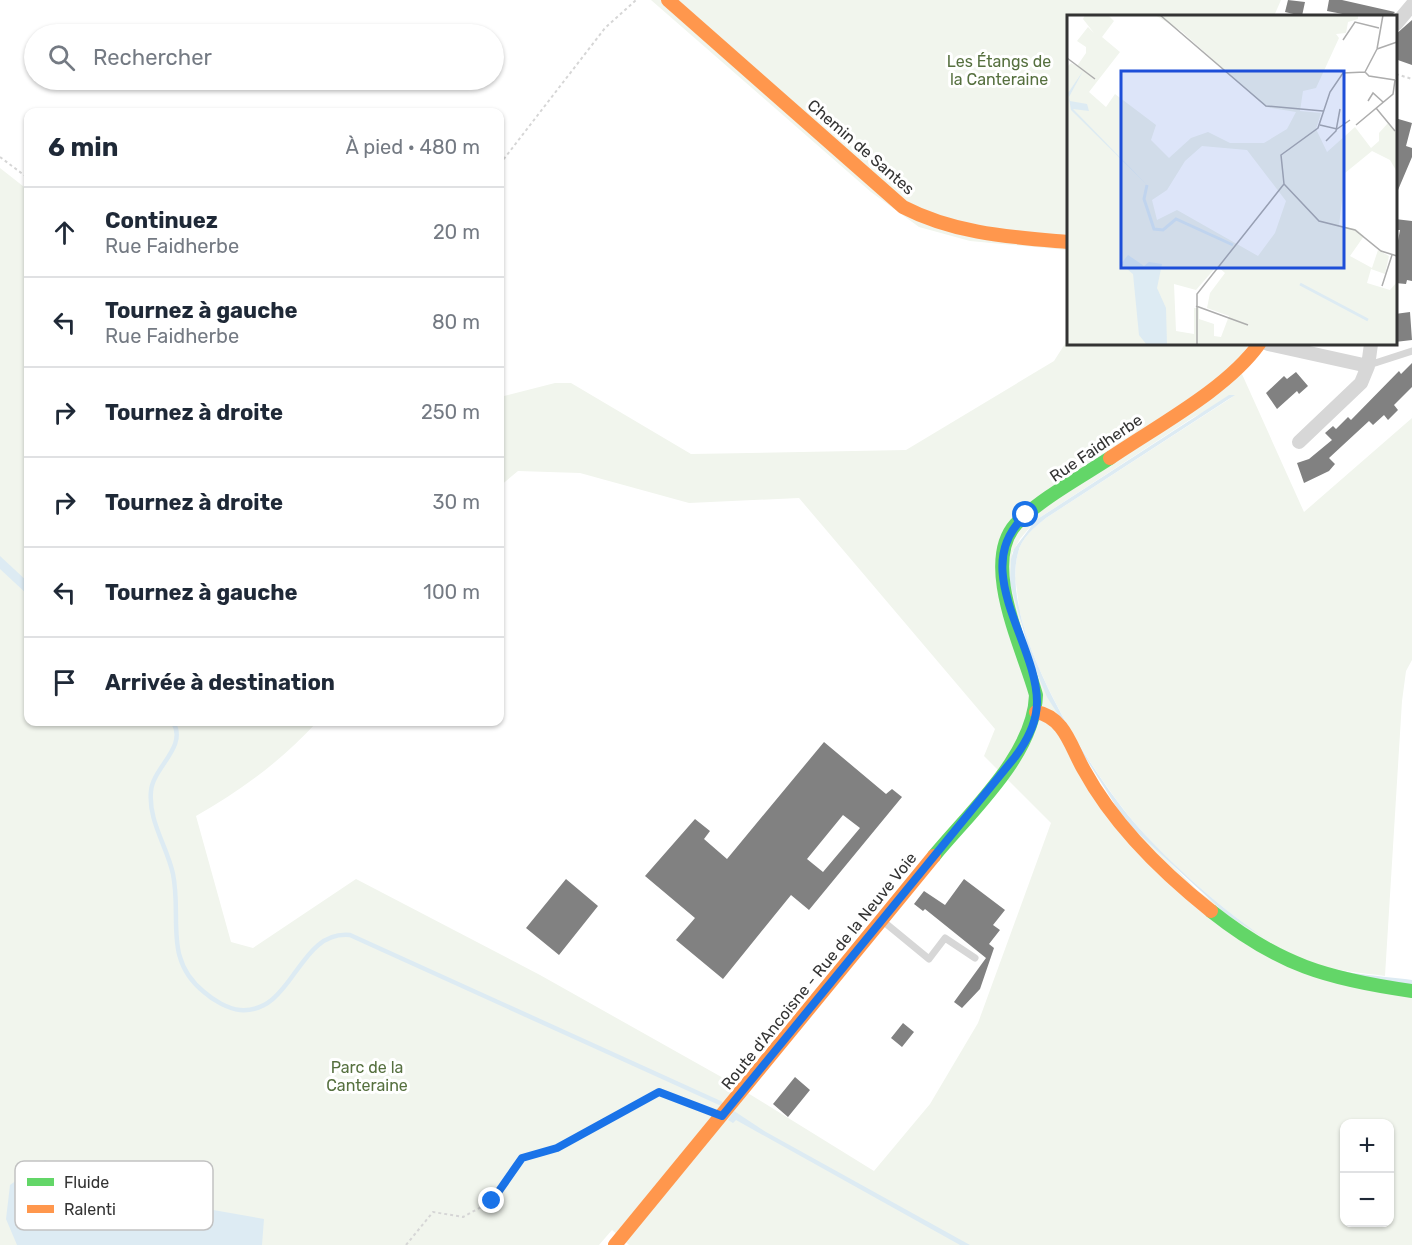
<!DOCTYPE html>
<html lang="fr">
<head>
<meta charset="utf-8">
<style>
  :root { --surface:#fff; --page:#f2f2f3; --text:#1f2937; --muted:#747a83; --line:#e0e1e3 }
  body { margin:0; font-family:Rubik,sans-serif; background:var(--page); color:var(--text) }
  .controls { position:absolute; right:18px; bottom:18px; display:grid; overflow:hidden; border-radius:12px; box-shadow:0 2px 4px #0004 }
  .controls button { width:54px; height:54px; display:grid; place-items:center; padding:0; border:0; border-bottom:2px solid var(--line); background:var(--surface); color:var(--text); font:30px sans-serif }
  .stop { position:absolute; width:18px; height:18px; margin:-14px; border:4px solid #1a73e8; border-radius:50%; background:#fff }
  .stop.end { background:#1a73e8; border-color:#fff; box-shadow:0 2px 6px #0008 }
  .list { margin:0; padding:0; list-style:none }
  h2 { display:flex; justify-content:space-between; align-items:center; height:78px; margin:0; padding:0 24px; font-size:26px }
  h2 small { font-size:20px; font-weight:400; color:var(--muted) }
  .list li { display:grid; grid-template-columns:39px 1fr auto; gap:18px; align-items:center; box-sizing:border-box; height:90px; padding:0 24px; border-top:2px solid var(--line) }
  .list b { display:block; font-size:22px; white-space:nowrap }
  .list p { margin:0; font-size:20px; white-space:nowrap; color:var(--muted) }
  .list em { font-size:20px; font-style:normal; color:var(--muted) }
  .icon { flex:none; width:33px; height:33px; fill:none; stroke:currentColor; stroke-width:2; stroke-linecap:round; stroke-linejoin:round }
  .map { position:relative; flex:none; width:1412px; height:1245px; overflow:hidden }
  .search { position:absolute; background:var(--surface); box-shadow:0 2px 4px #0004; left:24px; top:24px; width:480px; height:66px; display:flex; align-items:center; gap:15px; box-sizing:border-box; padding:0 21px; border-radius:33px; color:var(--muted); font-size:22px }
  .panel { position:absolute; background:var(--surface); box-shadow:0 2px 4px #0004; left:24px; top:108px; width:480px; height:618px; border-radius:12px }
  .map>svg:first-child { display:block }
  .green { fill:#f1f5ed; fill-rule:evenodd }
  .water { fill:#ddebf3 }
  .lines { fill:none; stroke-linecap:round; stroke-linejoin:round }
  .stream { stroke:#ddebf3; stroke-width:4.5 }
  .building { fill:#818181; fill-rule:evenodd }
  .path { stroke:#d6d6d6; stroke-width:2; stroke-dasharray:3 3; stroke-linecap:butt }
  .lane { stroke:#d7d7d7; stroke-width:7 }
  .street { stroke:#d7d7d7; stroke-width:14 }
  .fast { stroke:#63d668; stroke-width:14 }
  .slow { stroke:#ff974d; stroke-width:14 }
  .route { stroke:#1a73e8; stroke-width:8 }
  .labels { text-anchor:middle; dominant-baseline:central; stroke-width:6; stroke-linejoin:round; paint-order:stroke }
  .park-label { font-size:16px; fill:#56703f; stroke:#fff }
  .street-label { font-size:16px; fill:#333; stroke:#fff }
  .inset-river { fill:none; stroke:#ddebf3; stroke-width:3 }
  .inset-road { fill:none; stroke:#adadad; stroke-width:1.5 }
  .view { fill:#1d4ed8; fill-opacity:0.15; stroke:#1d4ed8; stroke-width:3 }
  .inset-edge { fill:none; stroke:#333; stroke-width:3 }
  .key { fill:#fff; stroke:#c2c2c2; stroke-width:1.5 }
  .key-label { font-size:16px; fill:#333 }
</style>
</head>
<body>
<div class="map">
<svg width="1412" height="1245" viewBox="0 0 1412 1245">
  <rect width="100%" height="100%" fill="#fff"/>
  <path class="green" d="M651,0H1281L1274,16H1068V250L970,241L919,227L871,192Z
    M0,168L28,190V722H317C281,761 242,790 196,816L231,942L253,948L356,879L540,975L725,1079L874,1171L930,1104L978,1023L1051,823L984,756L995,729L799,498L689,503L580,473L518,471L500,486V397L555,383H571L691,454L906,450L1054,361L1068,339V344H1249L1237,363L1304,512L1412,418V660L1406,671L1402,701L1385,976C1356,972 1323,970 1296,957C1249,933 1174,869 1139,828C1091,773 998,627 1018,553C1021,538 1035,527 1046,518L1234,396L1194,417L1036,520L1020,539L1012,553L1022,630L1060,717L1112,804L1198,891L1297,961L1412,986V1245H629L612,1230L599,1245H0ZM1344,1124H1390V1222H1344Z"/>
  <path class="water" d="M1229,395H1235L1046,518C1035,527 1021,538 1018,553C998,627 1091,774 1139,828C1174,868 1249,934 1297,957C1331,974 1375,975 1412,980V986L1311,967L1227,915L1126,822L1047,697L1033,664L1010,583L1011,559L1014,549L1036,520Z
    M0,556L28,582V595L0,569Z
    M734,1111L766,1132L970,1245H960L736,1120L733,1123L728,1120Z
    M45,1160L150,1230L179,1204L264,1219L262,1245H17L6,1219L10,1185Z"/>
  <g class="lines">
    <path class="stream" d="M173,722C188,747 153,767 151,791C148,821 167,846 173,874C182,918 163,959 204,992C213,1000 228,1009 240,1010C294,1014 297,930 350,935L720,1103"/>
  </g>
  <path class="building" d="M1288,0L1305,2L1302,16L1285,12Z
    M1329,0H1342L1395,12L1391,16H1353L1327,11Z
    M1412,20V65L1395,59V35Z
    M1395,118L1412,123L1406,146L1412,148V157L1398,190H1395Z
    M1395,219L1412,221V281L1407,280L1406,284L1395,283V257L1400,230H1395Z
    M1410,312L1412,340L1395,342V314Z
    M1412,363V387L1394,405L1398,410L1388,420L1384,415L1373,425L1369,421L1329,458L1335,464L1329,471L1304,483L1297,463L1309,459L1332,440L1325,433L1333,426L1336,429L1348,417L1351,420L1399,371L1401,374Z
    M1296,372L1308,386L1299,394L1297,391L1277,409L1266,393L1284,376L1287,379Z
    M824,742L886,794L892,789L902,797L809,910L791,895L723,979L676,940L695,918L645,876L695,819L710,831L704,839L727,859ZM843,815L860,828L823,872L807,859Z
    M566,879L598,906L559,955L526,928Z
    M964,879L1005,910L993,925L1000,930L989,944L994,948L980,989L962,1008L954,1002L986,958L925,909L923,911L914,904L924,891L945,905Z
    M903,1023L914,1032L902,1047L891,1038Z
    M795,1077L810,1090L788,1117L773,1104Z"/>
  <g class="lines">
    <path class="path" d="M1396,74L1412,79
      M0,157L28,178
      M500,164L605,28L636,0
      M406,1245L433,1212L463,1217L492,1201L522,1158L557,1148L659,1092L704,1110"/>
    <path class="lane" d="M1369,365L1412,351
      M884,922L929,959L945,938L975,958"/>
    <path class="street" d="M1396,24L1412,5
      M1268,344L1368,366
      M1299,442L1361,383L1368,366L1371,344"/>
    <path class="fast" d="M934,856C971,811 1034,755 1036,695C1024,650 980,564 1016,524C1040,499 1081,477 1110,458
      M1211,911C1279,965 1327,979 1412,991"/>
    <path class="slow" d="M668,0L903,207C955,234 1011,237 1068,242
      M1110,458C1157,426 1227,389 1259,344
      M1036,712C1065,717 1071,748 1084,770C1114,825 1162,872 1211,911
      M615,1245L934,856"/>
  </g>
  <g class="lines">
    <path class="route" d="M492,1201L522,1158L557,1148L659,1092L722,1116L1015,757C1027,741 1037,723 1037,702C1037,642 967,567 1026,515"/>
  </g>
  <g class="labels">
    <g class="park-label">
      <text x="999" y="61">Les Étangs de<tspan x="999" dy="18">la Canteraine</tspan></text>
      <text x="367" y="1067">Parc de la<tspan x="367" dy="18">Canteraine</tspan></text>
    </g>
    <g class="street-label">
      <text transform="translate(861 147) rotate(41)">Chemin de Santes</text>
      <text transform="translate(1096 448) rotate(-34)">Rue Faidherbe</text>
      <text transform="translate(819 971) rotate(-51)">Route d'Ancoisne - Rue de la Neuve Voie</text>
    </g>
  </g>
  <g transform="translate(1067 15)">
    <rect width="330" height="330" fill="#fff"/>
    <path d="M18,0H41L47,6L35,22L53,37L22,77L39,92L48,79L89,110L84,125L102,143L124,123L141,117L163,128H197L220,114L229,97L199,92L114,16L88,0H291V4L281,7L279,18L269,19L272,23L249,73L236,76L233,96L254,98L249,114L260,137L288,112L304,133L312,126V118L321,108L330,118V157L323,145L305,136L278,158L272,211L289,214L297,221L283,241L305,253L311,235L322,241L318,259L304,254L300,268L323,275L330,267V330H0V52L4,48L10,51L19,38V32L10,26L21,12L27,18L16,4ZM135,131L180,135L219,186L208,218L191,241L110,195L90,205L85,185L100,175L118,146ZM150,251L158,258L143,278L140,293L162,301L154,322L147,321V309L132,304V293H127V319L109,316L107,269L129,275Z" fill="#f1f5ed" fill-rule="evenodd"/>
    <path d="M16,56L2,82L3,86L20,89L22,96L6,94L80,170L4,95L1,78ZM61,240L77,251L82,247L95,249L90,273L99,293L100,330H80L72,320L66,259L54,249Z" fill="#ddebf3"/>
    <path class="inset-river" d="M80,170L77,184L87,214L96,215L109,204L166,230M233,269L301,305"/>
    <path class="inset-road" d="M93,0L199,91L256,96M276,25L288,7L312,13M310,34L316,0M310,34L330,27M0,43L28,64M298,57L302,61L328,65M298,57L310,34M301,86L306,78L316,87M309,93L328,116M253,110L270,114L283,105M289,110L326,79L328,65M259,126L269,116L273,94M217,169L214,140L251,113L263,77L276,58L298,57M217,169L252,206L288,215L314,236L330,241M315,271L325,240M129,291L181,310M130,330V279L217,169"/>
    <path class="view" d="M54,56H277V253H54Z"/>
    <rect width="330" height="330" class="inset-edge"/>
  </g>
  <rect x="15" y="1161" width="198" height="69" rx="9" class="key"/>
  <rect x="27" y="1178" width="27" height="8" fill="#63d668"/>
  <rect x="27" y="1205" width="27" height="8" fill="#ff974d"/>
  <g class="key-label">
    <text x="64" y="1188">Fluide</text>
    <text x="64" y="1215">Ralenti</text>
  </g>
</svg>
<div class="controls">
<button>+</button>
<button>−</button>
</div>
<div class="stop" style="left:1026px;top:515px"></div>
<div class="stop end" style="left:492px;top:1201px"></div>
<div class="search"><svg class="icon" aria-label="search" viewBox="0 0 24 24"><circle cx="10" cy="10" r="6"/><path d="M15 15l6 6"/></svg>Rechercher</div>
<section class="panel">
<h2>6 min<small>À pied · 480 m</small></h2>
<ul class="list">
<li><svg class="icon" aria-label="ahead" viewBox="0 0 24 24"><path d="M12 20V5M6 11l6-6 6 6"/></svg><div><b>Continuez</b><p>Rue Faidherbe</p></div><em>20 m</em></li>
<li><svg class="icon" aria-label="left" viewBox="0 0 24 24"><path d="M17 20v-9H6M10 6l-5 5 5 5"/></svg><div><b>Tournez à gauche</b><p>Rue Faidherbe</p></div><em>80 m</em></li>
<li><svg class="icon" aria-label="right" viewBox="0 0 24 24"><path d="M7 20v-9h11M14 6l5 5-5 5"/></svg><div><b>Tournez à droite</b></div><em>250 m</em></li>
<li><svg class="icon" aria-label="right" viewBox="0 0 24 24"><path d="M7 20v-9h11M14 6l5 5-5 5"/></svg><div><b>Tournez à droite</b></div><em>30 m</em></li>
<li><svg class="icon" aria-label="left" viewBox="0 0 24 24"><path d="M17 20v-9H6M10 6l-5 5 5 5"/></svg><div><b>Tournez à gauche</b></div><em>100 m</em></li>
<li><svg class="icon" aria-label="arrive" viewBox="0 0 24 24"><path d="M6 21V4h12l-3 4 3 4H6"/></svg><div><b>Arrivée à destination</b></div></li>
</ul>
</section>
</div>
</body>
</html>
